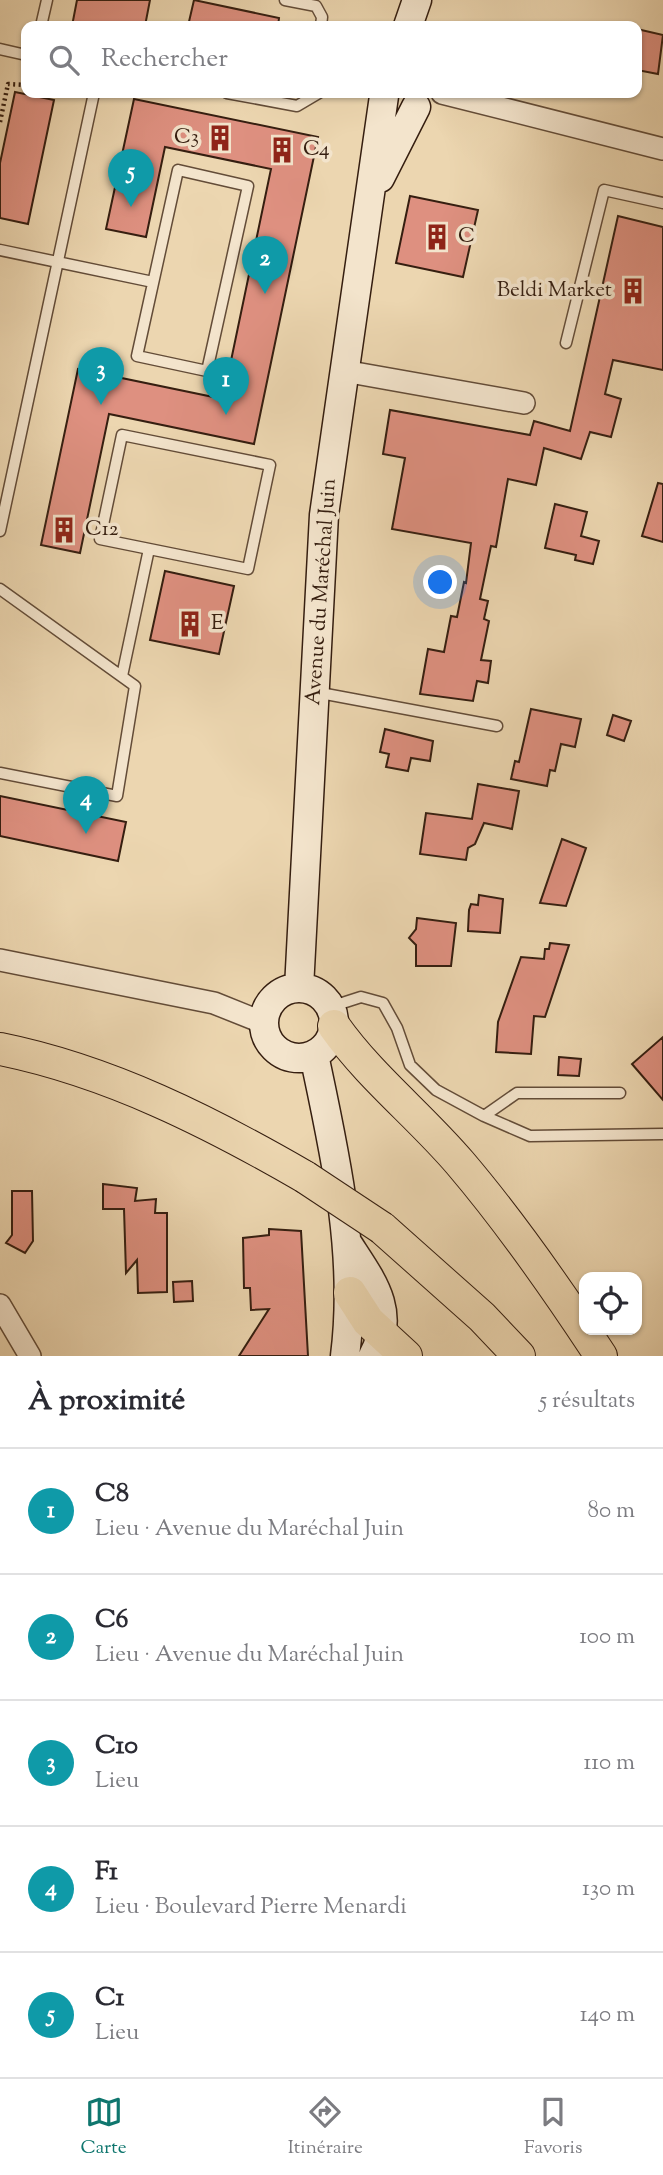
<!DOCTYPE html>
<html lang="fr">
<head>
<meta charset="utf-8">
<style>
  :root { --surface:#fff; --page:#f7f7f7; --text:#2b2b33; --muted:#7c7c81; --line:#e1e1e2; --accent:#0f766e }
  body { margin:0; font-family:"Sorts Mill Goudy",serif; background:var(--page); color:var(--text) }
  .controls { position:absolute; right:21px; bottom:21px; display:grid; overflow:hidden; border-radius:14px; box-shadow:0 2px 5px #0004 }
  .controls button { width:63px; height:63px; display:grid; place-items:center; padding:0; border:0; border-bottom:2px solid var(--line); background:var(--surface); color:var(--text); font:35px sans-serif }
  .you { position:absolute; left:441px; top:583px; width:24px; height:24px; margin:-18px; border:5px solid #fff; border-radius:50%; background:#1a73e8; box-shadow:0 0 0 10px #1a73e833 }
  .badge { display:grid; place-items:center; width:46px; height:46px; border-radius:50%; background:var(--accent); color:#fff; font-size:23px; font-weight:700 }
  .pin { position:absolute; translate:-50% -58px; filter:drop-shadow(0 2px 4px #0008) }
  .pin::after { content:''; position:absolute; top:37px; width:24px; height:21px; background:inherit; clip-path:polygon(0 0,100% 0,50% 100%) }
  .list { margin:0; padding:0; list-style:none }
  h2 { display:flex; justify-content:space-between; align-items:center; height:91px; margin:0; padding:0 28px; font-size:30px }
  h2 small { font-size:23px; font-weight:400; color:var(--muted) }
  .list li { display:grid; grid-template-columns:46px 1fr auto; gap:21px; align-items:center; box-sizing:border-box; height:126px; padding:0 28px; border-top:2px solid var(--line) }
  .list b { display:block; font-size:26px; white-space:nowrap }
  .list p { margin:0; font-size:23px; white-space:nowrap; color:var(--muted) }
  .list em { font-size:23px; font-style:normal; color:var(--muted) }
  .icon { flex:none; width:38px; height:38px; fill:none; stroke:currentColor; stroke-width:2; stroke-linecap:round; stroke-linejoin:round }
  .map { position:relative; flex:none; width:663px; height:1356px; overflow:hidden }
  .search { position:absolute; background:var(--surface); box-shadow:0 2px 5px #0004; left:21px; right:21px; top:21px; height:77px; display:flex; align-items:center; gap:18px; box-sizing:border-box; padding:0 24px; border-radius:14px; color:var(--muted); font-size:26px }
  .sheet { height:721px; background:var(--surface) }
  nav { display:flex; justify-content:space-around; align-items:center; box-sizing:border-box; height:98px; border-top:2px solid var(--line); background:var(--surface); font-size:19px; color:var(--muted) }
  nav a { display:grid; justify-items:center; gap:4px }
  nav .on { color:var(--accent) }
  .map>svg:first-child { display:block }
  .building { fill:#de9080; stroke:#351e10; stroke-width:2 }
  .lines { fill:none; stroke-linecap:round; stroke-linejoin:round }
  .lane-casing { stroke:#634c38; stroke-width:13 }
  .street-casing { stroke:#634c38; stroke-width:24 }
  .secondary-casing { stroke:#351e10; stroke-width:31 }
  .primary-casing { stroke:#351e10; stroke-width:34 }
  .path { stroke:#351e10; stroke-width:4.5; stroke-dasharray:2 3.5; stroke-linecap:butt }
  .lane { stroke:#f3e4cc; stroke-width:10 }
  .street { stroke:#f3e4cc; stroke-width:21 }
  .secondary { stroke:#f3e4cc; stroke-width:28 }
  .primary { stroke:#ecd6b0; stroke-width:32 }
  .primary-bridge-casing { stroke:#351e10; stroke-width:34; stroke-linecap:butt }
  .primary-bridge { stroke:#ecd6b0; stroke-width:32 }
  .labels { text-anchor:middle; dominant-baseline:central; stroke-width:7; stroke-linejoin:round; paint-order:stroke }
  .poi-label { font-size:21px; fill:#351e10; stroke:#f3e4cc; text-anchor:start }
  .street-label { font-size:21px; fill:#351e10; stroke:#f3e4cc }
</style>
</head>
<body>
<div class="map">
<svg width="663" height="1356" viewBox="0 0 663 1356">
  <rect width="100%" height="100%" fill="#ecd6b0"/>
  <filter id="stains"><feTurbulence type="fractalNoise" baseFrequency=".00286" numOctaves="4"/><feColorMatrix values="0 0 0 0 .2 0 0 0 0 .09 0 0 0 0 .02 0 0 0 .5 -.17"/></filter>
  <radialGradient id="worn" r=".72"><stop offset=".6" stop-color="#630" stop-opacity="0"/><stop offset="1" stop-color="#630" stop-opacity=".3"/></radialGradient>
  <path class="building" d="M77,0H150L145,26H72Z
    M194,0L279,18L278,26H188Z
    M637,29L663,35L658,74L637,70Z
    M15,92L54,100L28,224L0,218V163Z
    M134,99L318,137L254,444L109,414L80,553L41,545L78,369L223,399L271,169L165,147L146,237L106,229Z
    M410,196L478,210L463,277L396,263Z
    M618,216L663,227V370L613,360L605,394L621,399L611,437L590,432L581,459L544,448L536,485L508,479L496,547L491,546L480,599L488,601L484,619L489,621L481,660L491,661L488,683L477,681L473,701L420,694L428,649L444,652L451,616L457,617L464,582L466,583L471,543L392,529L405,458L383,454L390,410L530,435L534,421L570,431Z
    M658,483L663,484V542L642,536Z
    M555,504L587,512L581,536L599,541L593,564L575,560L576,555L545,548Z
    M165,571L234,586L219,654L150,640Z
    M531,709L581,719L575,747L561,744L555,771L550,770L547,786L511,779L515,761L519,762Z
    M613,715L631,721L624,741L607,735Z
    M385,729L433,741L430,761L411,758L408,771L386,767L389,754L380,752Z
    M478,784L519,791L512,829L484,823L475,844L468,848L466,860L420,854L426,813L472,819Z
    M0,796L126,822L118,861L0,836Z
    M562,839L586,848L566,906L540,903Z
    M479,895L503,899L500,933L468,931L469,910L471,904L478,905Z
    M417,918L456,923L451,966H416V945L409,938L416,929Z
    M550,943L569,945L545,1017L534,1016L531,1054L496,1052L498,1022L521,957L544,959L545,949H549Z
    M663,1037V1100L632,1064Z
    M559,1057L581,1059L579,1076L558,1075Z
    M103,1184L137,1188L135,1201L156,1199L155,1213H167V1292L138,1293L137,1260L126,1273L124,1209H103Z
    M12,1191H32L33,1241L25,1253L6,1243L12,1235Z
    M269,1229L301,1231L308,1356H239L269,1309L251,1310L250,1288H244L243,1238L269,1235Z
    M192,1281L193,1301L174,1302L173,1282Z"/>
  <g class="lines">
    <g class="lane-casing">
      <path id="lane" d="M285,0L316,6L322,17L321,26
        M41,26L47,0
        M0,49L26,55
        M227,93L297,106L319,93
        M178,170L248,186L207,371L137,356Z
        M0,250L153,282
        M566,343L604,190L663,203
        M122,435L270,465L248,569L100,539Z
        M0,531L94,93
        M0,589L135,686L117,796L0,773
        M122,676L149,549
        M315,692L497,726
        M330,1007L361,997L383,1003L397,1028L410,1065L436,1090L484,1116L530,1136L663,1134
        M484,1116L517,1093H620"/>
    </g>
    <g class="street-casing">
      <path id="street" d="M442,93L663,149
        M344,371L524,403
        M0,960L214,1003L264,1023
        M0,1305L30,1356"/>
    </g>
    <g class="secondary-casing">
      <path id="secondary" d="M408,26L417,0
        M380,178L416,107
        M299,988L324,515L384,96
        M264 1023a35 35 0 1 1 70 0a35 35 0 1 1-70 0Z
        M314,1055C335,1154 358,1254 345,1356
        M348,1244C372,1281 397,1312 373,1356"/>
    </g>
    <g class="primary-casing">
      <path id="primary" d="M334,1026C370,1077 419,1115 460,1163C512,1224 557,1289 601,1356
        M0,1049C109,1071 210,1122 305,1177
        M382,1228L482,1317L519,1356
        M350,1293L368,1321L406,1356"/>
    </g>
    <path class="path" d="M0,122L8,84L26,85"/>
    <use href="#lane" class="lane"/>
    <use href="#street" class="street"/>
    <use href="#secondary" class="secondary"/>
    <use href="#primary" class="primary"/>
    <g class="primary-bridge-casing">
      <path id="primary-bridge" d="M305,1177L382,1228"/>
    </g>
    <use href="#primary-bridge" class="primary-bridge"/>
  </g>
  <defs>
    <g id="building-bare" transform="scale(2.1)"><path d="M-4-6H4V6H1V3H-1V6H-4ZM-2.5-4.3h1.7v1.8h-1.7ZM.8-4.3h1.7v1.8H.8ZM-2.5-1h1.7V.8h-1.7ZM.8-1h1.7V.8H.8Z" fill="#8f2418" stroke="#f3e4cc" stroke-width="2.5" paint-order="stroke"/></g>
  </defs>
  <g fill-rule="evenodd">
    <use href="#building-bare" x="220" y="138"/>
    <use href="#building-bare" x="282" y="150"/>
    <use href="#building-bare" x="437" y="237"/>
    <use href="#building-bare" x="633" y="291"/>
    <use href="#building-bare" x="64" y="530"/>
    <use href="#building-bare" x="190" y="624"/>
  </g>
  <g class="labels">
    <g class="poi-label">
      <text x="199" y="138" text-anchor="end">C3</text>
      <text x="303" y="150">C4</text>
      <text x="458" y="237">C</text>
      <text x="612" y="291" text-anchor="end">Beldi Market</text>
      <text x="85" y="530">C12</text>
      <text x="211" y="624">E</text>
    </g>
    <g class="street-label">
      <text transform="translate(322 592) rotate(-86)">Avenue du Maréchal Juin</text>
    </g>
  </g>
  <rect width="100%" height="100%" filter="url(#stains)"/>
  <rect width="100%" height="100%" fill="url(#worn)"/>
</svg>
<div class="controls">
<button><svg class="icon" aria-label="locate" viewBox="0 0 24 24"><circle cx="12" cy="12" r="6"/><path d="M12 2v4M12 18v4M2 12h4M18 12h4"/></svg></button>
</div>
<div class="you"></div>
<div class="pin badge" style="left:226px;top:415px;background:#0f9aa8">1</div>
<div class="pin badge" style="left:265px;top:294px;background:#0f9aa8">2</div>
<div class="pin badge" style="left:101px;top:405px;background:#0f9aa8">3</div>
<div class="pin badge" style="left:86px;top:834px;background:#0f9aa8">4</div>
<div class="pin badge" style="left:131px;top:207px;background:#0f9aa8">5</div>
<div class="search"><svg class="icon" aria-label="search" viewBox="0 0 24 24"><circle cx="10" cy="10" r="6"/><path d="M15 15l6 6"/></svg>Rechercher</div>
</div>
<section class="sheet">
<h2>À proximité<small>5 résultats</small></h2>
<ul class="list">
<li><span class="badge" style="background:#0f9aa8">1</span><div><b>C8</b><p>Lieu · Avenue du Maréchal Juin</p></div><em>80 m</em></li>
<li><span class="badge" style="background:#0f9aa8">2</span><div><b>C6</b><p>Lieu · Avenue du Maréchal Juin</p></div><em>100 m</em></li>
<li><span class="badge" style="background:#0f9aa8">3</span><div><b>C10</b><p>Lieu</p></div><em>110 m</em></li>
<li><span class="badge" style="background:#0f9aa8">4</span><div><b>F1</b><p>Lieu · Boulevard Pierre Menardi</p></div><em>130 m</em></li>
<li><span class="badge" style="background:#0f9aa8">5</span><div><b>C1</b><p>Lieu</p></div><em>140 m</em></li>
</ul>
</section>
<nav>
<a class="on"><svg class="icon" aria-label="map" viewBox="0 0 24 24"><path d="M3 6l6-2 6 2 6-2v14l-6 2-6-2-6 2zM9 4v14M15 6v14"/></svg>Carte</a>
<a><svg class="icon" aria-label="directions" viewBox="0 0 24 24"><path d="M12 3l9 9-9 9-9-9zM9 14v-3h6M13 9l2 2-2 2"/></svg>Itinéraire</a>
<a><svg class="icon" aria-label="saved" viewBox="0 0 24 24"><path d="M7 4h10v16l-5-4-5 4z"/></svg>Favoris</a>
</nav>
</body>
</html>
